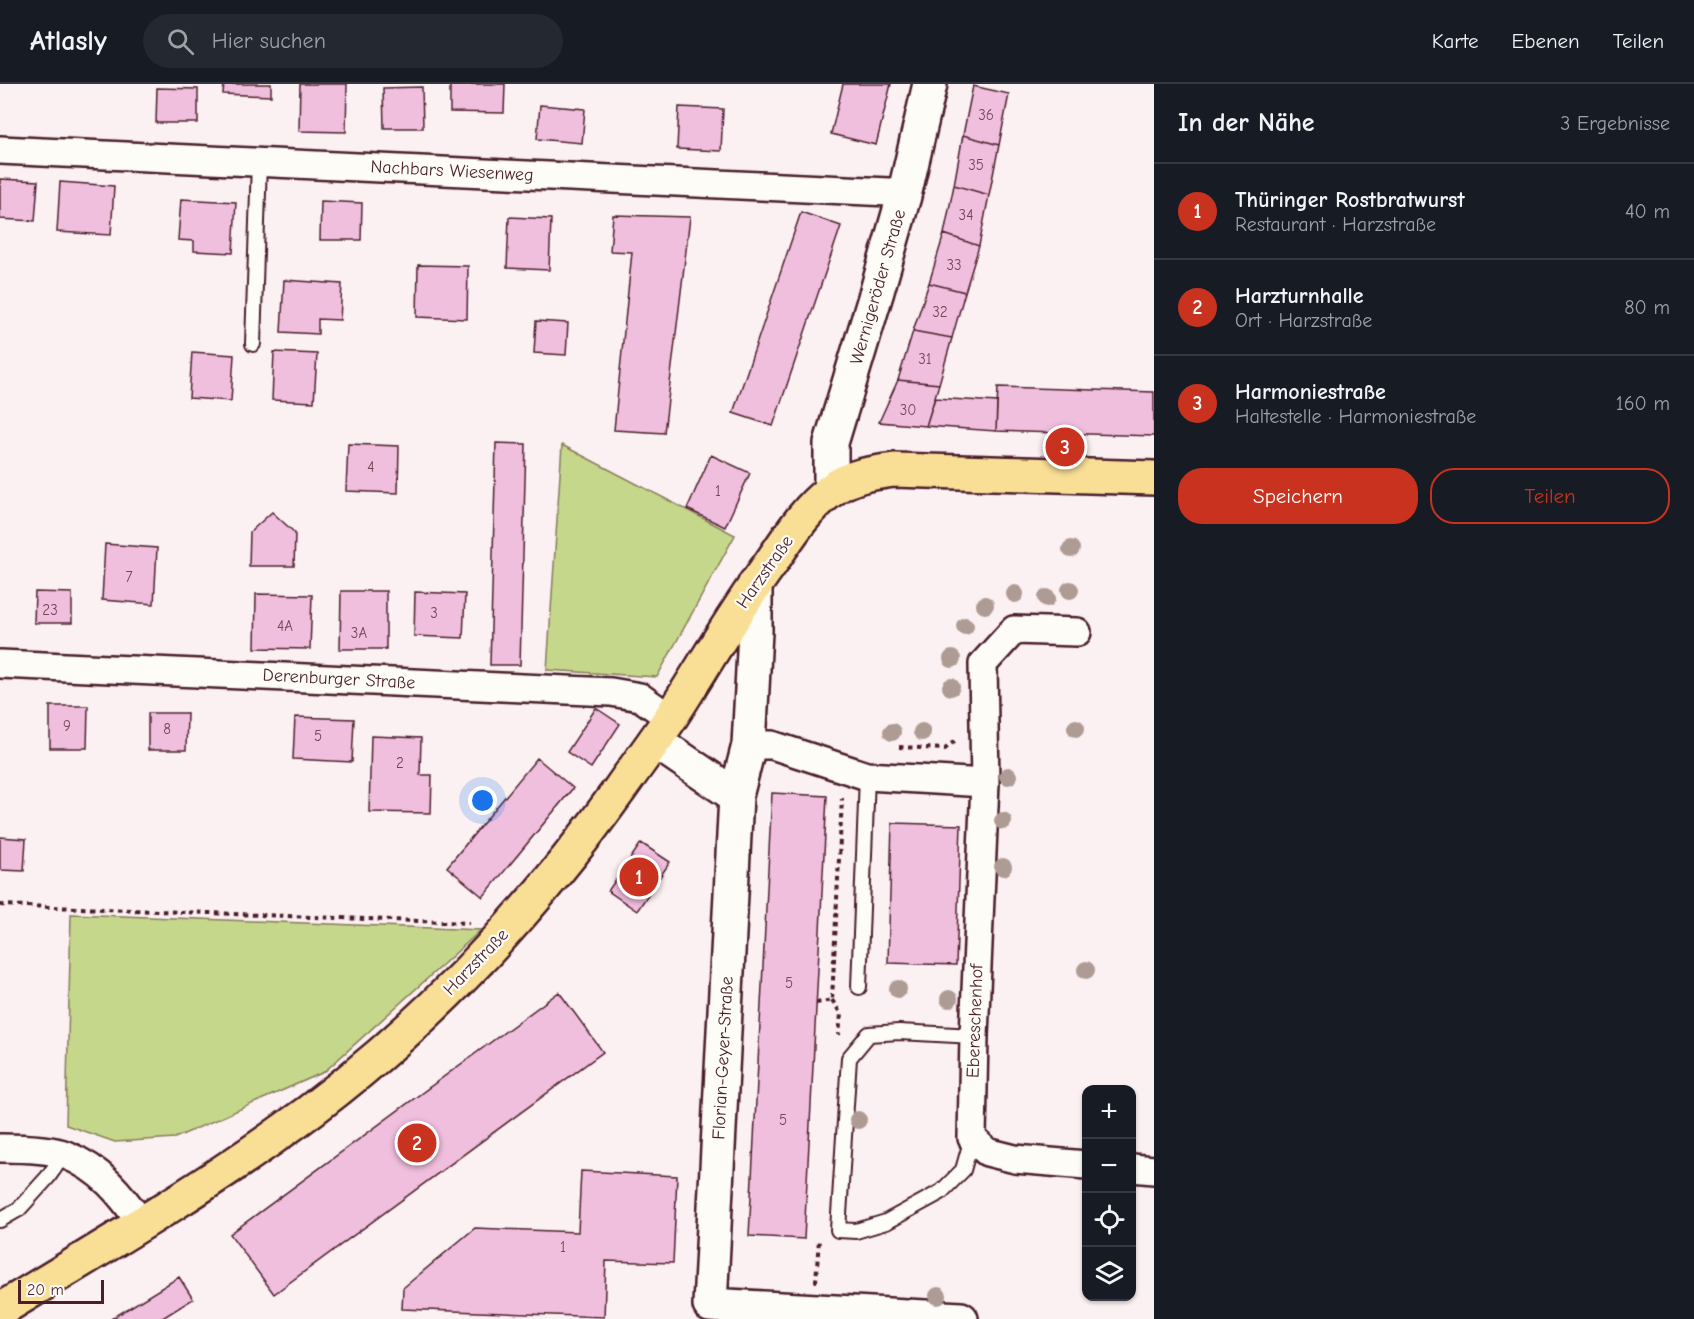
<!DOCTYPE html>
<html lang="de">
<head>
<meta charset="utf-8">
<style>
  :root { --surface:#171b24; --page:#242831; --text:#f1f3f6; --muted:#9ea1a6; --line:#363941; --accent:#c8321e }
  body { margin:0; font-family:"Comic Neue",sans-serif; background:var(--page); color:var(--text) }
  .controls { position:absolute; right:18px; bottom:18px; display:grid; overflow:hidden; border-radius:12px; box-shadow:0 2px 4px #0004 }
  .controls button { width:54px; height:54px; display:grid; place-items:center; padding:0; border:0; border-bottom:2px solid var(--line); background:var(--surface); color:var(--text); font:30px sans-serif }
  .scale { position:absolute; left:18px; bottom:15px; width:86px; box-sizing:border-box; padding-left:6px; border:3px solid #4a1f2b; border-top:0; font-size:16px; line-height:21px; white-space:nowrap; color:#4a1f2b; -webkit-text-stroke:4px #fdfcf7; paint-order:stroke }
  .you { position:absolute; left:483px; top:717px; width:21px; height:21px; margin:-15px; border:4px solid #fff; border-radius:50%; background:#1a73e8; box-shadow:0 0 0 9px #1a73e833 }
  .badge { display:grid; place-items:center; width:39px; height:39px; border-radius:50%; background:var(--accent); color:#fff; font-size:20px; font-weight:700 }
  .pin { position:absolute; translate:-50% -50%; border:3px solid #fff; box-shadow:0 2px 6px #0006 }
  .list { margin:0; padding:0; list-style:none }
  h2 { display:flex; justify-content:space-between; align-items:center; height:78px; margin:0; padding:0 24px; font-size:26px }
  h2 small { font-size:20px; font-weight:400; color:var(--muted) }
  .list li { display:grid; grid-template-columns:39px 1fr auto; gap:18px; align-items:center; box-sizing:border-box; height:96px; padding:0 24px; border-top:2px solid var(--line) }
  .list b { display:block; font-size:22px; white-space:nowrap }
  .list p { margin:0; font-size:20px; white-space:nowrap; color:var(--muted) }
  .list em { font-size:20px; font-style:normal; color:var(--muted) }
  .actions { display:flex; gap:12px; padding:18px 24px }
  .actions a { flex:1; padding:14px 0; border:2px solid var(--accent); border-radius:24px; text-align:center; font-size:21px; color:var(--accent) }
  .actions .main { background:var(--accent); color:#fff }
  .icon { flex:none; width:33px; height:33px; fill:none; stroke:currentColor; stroke-width:2; stroke-linecap:round; stroke-linejoin:round }
  .map { position:relative; flex:none; width:1154px; height:1235px; overflow:hidden }
  header { display:flex; align-items:center; gap:36px; box-sizing:border-box; height:84px; padding:0 30px; background:var(--surface); border-bottom:2px solid var(--line) }
  header strong { font-size:28px }
  nav { display:flex; gap:33px; margin-inline-start:auto; font-size:21px }
  .search { width:420px; height:54px; background:var(--page); display:flex; align-items:center; gap:15px; box-sizing:border-box; padding:0 21px; border-radius:33px; color:var(--muted); font-size:22px }
  main { display:flex }
  aside { flex:1; background:var(--surface) }
  .map>svg:first-child { display:block }
  .green { fill:#c5d78b; stroke:#887b5b; stroke-width:1.5 }
  .building { fill:#f1bfde; stroke:#4a1f2b; stroke-width:1.5 }
  .lines { fill:none; stroke-linecap:round; stroke-linejoin:round }
  .service-casing { stroke:#4a1f2b; stroke-width:18 }
  .minor-casing { stroke:#4a1f2b; stroke-width:32 }
  .tertiary-casing { stroke:#4a1f2b; stroke-width:38 }
  .primary-casing { stroke:#4a1f2b; stroke-width:38 }
  .path { stroke:#4a1f2b; stroke-width:4; stroke-dasharray:4.5 4.5; stroke-linecap:butt }
  .service { stroke:#fdfcf7; stroke-width:14 }
  .minor { stroke:#fdfcf7; stroke-width:27 }
  .tertiary { stroke:#fdfcf7; stroke-width:33 }
  .primary { stroke:#f9df96; stroke-width:33 }
  .tree { fill:#ae9b94 }
  .labels { text-anchor:middle; dominant-baseline:central; stroke-width:4.5; stroke-linejoin:round; paint-order:stroke }
  .number-label { font-size:15px; fill:#744758 }
  .street-label { font-size:18px; fill:#4a1f2b; stroke:#fdfcf7 }
</style>
</head>
<body>
<header>
<strong>Atlasly</strong>
<div class="search"><svg class="icon" aria-label="search" viewBox="0 0 24 24"><circle cx="10" cy="10" r="6"/><path d="M15 15l6 6"/></svg>Hier suchen</div>
<nav><a>Karte</a><a>Ebenen</a><a>Teilen</a></nav>
</header>
<main>
<div class="map">
<svg width="1154" height="1235" viewBox="0 0 1154 1235">
  <rect width="100%" height="100%" fill="#fbf0f2"/>
  <filter id="ink" filterUnits="userSpaceOnUse"><feTurbulence type="fractalNoise" baseFrequency=".0167" numOctaves="2"/><feDisplacementMap in="SourceGraphic" scale="12" xChannelSelector="R" yChannelSelector="G"/><feConvolveMatrix kernelMatrix="1 2 1 2 8 2 1 2 1" color-interpolation-filters="sRGB"/></filter>
  <g filter="url(#ink)">
    <path class="green" d="M562,361L735,451L657,593L547,586Z
      M71,830L481,846L324,988L175,1054L115,1058L66,1041Z"/>
    <path class="building" d="M224,0H271V12L223,10Z
      M300,0H347L346,48L299,47Z
      M450,0H505L504,29L450,28Z
      M843,0H891L876,61L831,50Z
      M973,2L1009,10L999,61L963,51Z
      M422,3L423,44H384L383,4Z
      M157,4L198,5V39H156Z
      M540,21L585,25L582,59L537,55Z
      M679,23L723,25L721,67L677,65Z
      M963,51L999,61L989,111L954,101Z
      M0,95L38,97L35,137L0,135Z
      M60,98L114,102L111,151L57,148Z
      M954,101L989,111L979,162L944,150Z
      M181,115L236,118L233,169L194,167V157L178,156Z
      M321,117L362,119L361,156H320Z
      M801,128L841,142L773,342L733,329Z
      M613,131L690,133L664,349L614,346L632,168L610,167Z
      M509,133L551,135L549,186L507,184Z
      M944,150L979,162L965,208L929,199Z
      M418,181L468,182L467,235L417,233Z
      M284,196L342,200L340,236L318,235V250L281,248Z
      M929,199L965,208L952,254L913,247Z
      M536,237L568,239L566,271L534,269Z
      M913,247L952,254L939,300L898,296Z
      M192,268L234,271L231,317L189,314Z
      M274,268L317,270L314,318L272,316Z
      M898,296L939,300L926,342L879,338Z
      M998,303L1154,308V352L996,347Z
      M935,314L997,318L996,347L926,342Z
      M496,359L526,360L520,581H490Z
      M348,360L399,362L398,409L346,407Z
      M711,371L750,389L725,443L687,425Z
      M272,428L295,449L294,482H249L250,448Z
      M105,460L157,464L154,520L102,516Z
      M341,507H386V565H340Z
      M35,508L72,509V539H34Z
      M415,508L465,510L463,554L414,552Z
      M256,510L312,511L310,565L255,564Z
      M50,622H88L87,664H50Z
      M596,624L620,640L591,684L567,668Z
      M148,629H187L186,666H148Z
      M295,633L354,635L352,678L293,675Z
      M371,652L421,654L420,691H432L431,729L369,728Z
      M537,674L573,704L483,813L447,783Z
      M772,709L827,712L804,1155L749,1152Z
      M892,739L961,741L956,881L888,879Z
      M0,753L26,755L24,787L0,786Z
      M641,759L670,778L637,827L608,807Z
      M559,908L603,968L274,1210L230,1150Z
      M581,1087L677,1092L673,1179L606,1177L604,1233L402,1225L403,1204L475,1144L578,1148Z
      M179,1193L193,1215L161,1235H111Z"/>
    <g class="lines">
      <g class="service-casing">
        <path id="service" d="M253,260L259,78
          M859,903L867,692
          M972,1054L963,1086L941,1108L886,1138L856,1147L838,1146L849,974L869,950L899,948L974,952
          M0,1136L19,1125L48,1093L64,1070"/>
      </g>
      <g class="minor-casing">
        <path id="minor" d="M0,66L889,108L904,112
          M0,580L611,608L640,613L670,634
          M749,661H772L867,692L985,699L983,580L1014,546L1077,548
          M985,699L974,952L972,1054L987,1068L1015,1075L1086,1081
          M0,1064C17,1064 51,1065 66,1071C101,1085 121,1110 141,1139
          M1132,1084L1154,1086"/>
      </g>
      <g class="tertiary-casing">
        <path id="tertiary" d="M831,406V359L877,207L904,112L930,0
          M755,500V548L749,661L736,712L710,1221L961,1235
          M655,657L736,712"/>
      </g>
      <g class="primary-casing">
        <path id="primary" d="M0,1226C91,1170 184,1116 271,1055C407,961 524,839 620,705C637,681 655,657 671,633C704,582 734,529 770,480C788,454 805,426 830,407C849,392 871,389 894,386L1154,394"/>
      </g>
      <path class="path" d="M899,663L945,665L957,655
        M0,821L470,839
        M832,916L841,930L839,951
        M816,919L832,916L842,714
        M817,1197H816L819,1155"/>
      <use href="#service" class="service"/>
      <use href="#minor" class="minor"/>
      <use href="#tertiary" class="tertiary"/>
      <use href="#primary" class="primary"/>
    </g>
    <g class="tree">
      <circle cx="1071" cy="465" r="9"/>
      <circle cx="1070" cy="506" r="9"/>
      <circle cx="1015" cy="510" r="9"/>
      <circle cx="1047" cy="514" r="9"/>
      <circle cx="985" cy="521" r="9"/>
      <circle cx="965" cy="542" r="9"/>
      <circle cx="952" cy="575" r="9"/>
      <circle cx="951" cy="603" r="9"/>
      <circle cx="1076" cy="644" r="9"/>
      <circle cx="892" cy="648" r="9"/>
      <circle cx="922" cy="648" r="9"/>
      <circle cx="1008" cy="692" r="9"/>
      <circle cx="1003" cy="737" r="9"/>
      <circle cx="1003" cy="783" r="9"/>
      <circle cx="1086" cy="886" r="9"/>
      <circle cx="898" cy="905" r="9"/>
      <circle cx="949" cy="915" r="9"/>
      <circle cx="858" cy="1036" r="9"/>
      <circle cx="938" cy="1212" r="9"/>
    </g>
  </g>
  <g class="labels">
    <g class="number-label">
      <text x="986" y="31">36</text>
      <text x="976" y="81">35</text>
      <text x="966" y="131">34</text>
      <text x="954" y="181">33</text>
      <text x="940" y="228">32</text>
      <text x="925" y="275">31</text>
      <text x="908" y="326">30</text>
      <text x="371" y="383">4</text>
      <text x="718" y="407">1</text>
      <text x="129" y="493">7</text>
      <text x="50" y="526">23</text>
      <text x="434" y="529">3</text>
      <text x="285" y="542">4A</text>
      <text x="359" y="549">3A</text>
      <text x="67" y="642">9</text>
      <text x="167" y="645">8</text>
      <text x="318" y="652">5</text>
      <text x="400" y="679">2</text>
      <text x="789" y="899">5</text>
      <text x="783" y="1036">5</text>
      <text x="563" y="1163">1</text>
    </g>
    <g class="street-label">
      <text transform="translate(452 87) rotate(3)">Nachbars Wiesenweg</text>
      <text transform="translate(878 203) rotate(-74)">Wernigeröder Straße</text>
      <text transform="translate(765 488) rotate(-55)">Harzstraße</text>
      <text transform="translate(339 595) rotate(3)">Derenburger Straße</text>
      <text transform="translate(476 878) rotate(-46)">Harzstraße</text>
      <text transform="translate(975 937) rotate(-88)">Ebereschenhof</text>
      <text transform="translate(723 974) rotate(-87)">Florian-Geyer-Straße</text>
    </g>
  </g>
</svg>
<div class="controls">
<button>+</button>
<button>−</button>
<button><svg class="icon" aria-label="locate" viewBox="0 0 24 24"><circle cx="12" cy="12" r="6"/><path d="M12 2v4M12 18v4M2 12h4M18 12h4"/></svg></button>
<button><svg class="icon" aria-label="layers" viewBox="0 0 24 24"><path d="M12 4l9 5-9 5-9-5zM3 14l9 5 9-5"/></svg></button>
</div>
<div class="scale">20 m</div>
<div class="you"></div>
<div class="pin badge" style="left:639px;top:793px">1</div>
<div class="pin badge" style="left:417px;top:1059px">2</div>
<div class="pin badge" style="left:1065px;top:363px">3</div>
</div>
<aside>
<h2>In der Nähe<small>3 Ergebnisse</small></h2>
<ul class="list">
<li><span class="badge">1</span><div><b>Thüringer Rostbratwurst</b><p>Restaurant · Harzstraße</p></div><em>40 m</em></li>
<li><span class="badge">2</span><div><b>Harzturnhalle</b><p>Ort · Harzstraße</p></div><em>80 m</em></li>
<li><span class="badge">3</span><div><b>Harmoniestraße</b><p>Haltestelle · Harmoniestraße</p></div><em>160 m</em></li>
</ul>
<div class="actions"><a class="main">Speichern</a><a>Teilen</a></div>
</aside>
</main>
</body>
</html>
